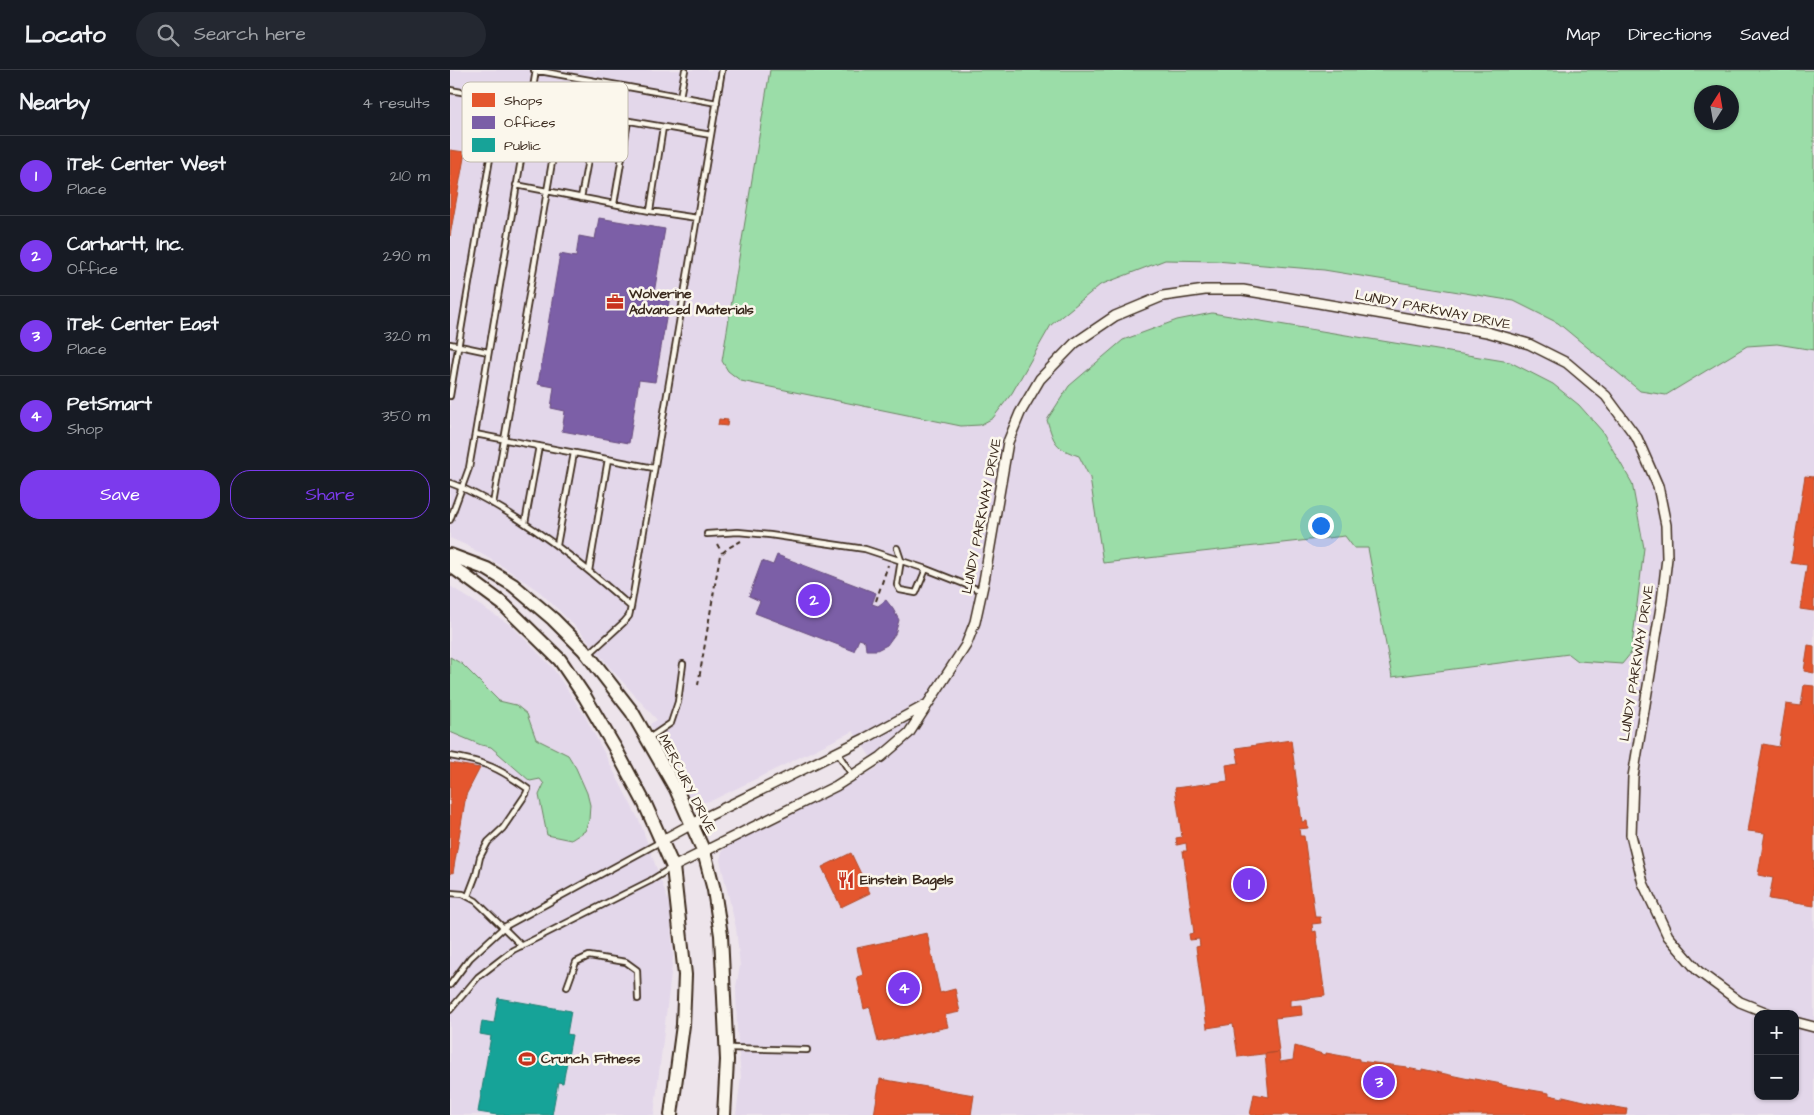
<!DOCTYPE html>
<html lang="en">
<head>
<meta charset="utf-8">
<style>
  :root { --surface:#171b24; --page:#242831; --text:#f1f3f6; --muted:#9ea1a6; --line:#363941; --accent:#7c3aed }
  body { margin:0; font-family:"Architects Daughter",sans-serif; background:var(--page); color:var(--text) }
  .controls { position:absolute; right:15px; bottom:15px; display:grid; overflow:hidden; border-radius:10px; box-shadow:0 1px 4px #0004 }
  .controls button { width:45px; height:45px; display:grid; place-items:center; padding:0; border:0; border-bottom:1px solid var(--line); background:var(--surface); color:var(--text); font:25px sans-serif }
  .compass { position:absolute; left:1244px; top:15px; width:45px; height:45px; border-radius:50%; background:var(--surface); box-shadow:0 1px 4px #0004; rotate:11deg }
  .you { position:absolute; left:870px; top:455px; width:18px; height:18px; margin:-12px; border:4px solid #fff; border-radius:50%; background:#1a73e8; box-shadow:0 0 0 8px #1a73e833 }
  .badge { display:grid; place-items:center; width:32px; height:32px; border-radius:50%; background:var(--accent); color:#fff; font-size:16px; font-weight:700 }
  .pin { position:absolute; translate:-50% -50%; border:2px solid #fff; box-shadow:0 1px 5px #0006 }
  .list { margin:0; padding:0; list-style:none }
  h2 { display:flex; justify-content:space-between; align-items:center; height:65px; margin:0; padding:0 20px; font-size:21px }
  h2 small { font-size:16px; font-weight:400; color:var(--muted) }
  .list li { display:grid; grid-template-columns:32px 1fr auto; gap:15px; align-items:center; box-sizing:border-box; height:80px; padding:0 20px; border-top:1px solid var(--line) }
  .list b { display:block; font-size:19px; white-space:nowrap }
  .list p { margin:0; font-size:16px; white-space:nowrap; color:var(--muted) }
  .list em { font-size:16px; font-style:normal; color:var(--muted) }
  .actions { display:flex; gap:10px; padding:15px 20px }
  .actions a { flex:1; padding:11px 0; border:1px solid var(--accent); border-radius:20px; text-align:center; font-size:18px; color:var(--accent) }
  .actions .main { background:var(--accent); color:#fff }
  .icon { flex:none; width:28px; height:28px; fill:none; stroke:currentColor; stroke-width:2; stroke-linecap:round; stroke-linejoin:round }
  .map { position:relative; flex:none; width:1364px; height:1045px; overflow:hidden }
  header { display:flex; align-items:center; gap:30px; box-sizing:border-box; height:70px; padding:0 25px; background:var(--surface); border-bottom:1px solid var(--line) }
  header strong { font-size:24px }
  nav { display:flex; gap:28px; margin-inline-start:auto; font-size:18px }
  .search { width:350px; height:45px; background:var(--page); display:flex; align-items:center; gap:12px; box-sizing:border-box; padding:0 18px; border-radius:28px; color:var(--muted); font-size:19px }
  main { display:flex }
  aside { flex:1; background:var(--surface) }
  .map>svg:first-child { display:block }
  .built { fill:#e3d7ea; fill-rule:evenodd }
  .green { fill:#9bdda8; stroke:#6b8463; fill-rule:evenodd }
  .shops { fill:#e4572e; stroke:#b14a29 }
  .offices { fill:#7b5ea7; stroke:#684e7e }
  .public { fill:#17a398; stroke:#227f73 }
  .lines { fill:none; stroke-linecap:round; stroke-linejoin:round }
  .lane-casing { stroke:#3b2a1e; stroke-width:8 }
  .street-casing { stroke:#3b2a1e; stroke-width:12 }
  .secondary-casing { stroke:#3b2a1e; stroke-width:16 }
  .path { stroke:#3b2a1e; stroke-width:2; stroke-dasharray:5 4; stroke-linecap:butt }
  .lane { stroke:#fbf7ec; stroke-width:4.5 }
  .street { stroke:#fbf7ec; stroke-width:9 }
  .secondary { stroke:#fbf7ec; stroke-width:12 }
  .labels { text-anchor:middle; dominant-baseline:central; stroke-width:5; stroke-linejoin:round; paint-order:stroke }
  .poi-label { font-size:14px; font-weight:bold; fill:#3b2a1e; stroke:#fbf7ec; text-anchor:start }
  .street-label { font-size:14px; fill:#3b2a1e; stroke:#fbf7ec }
  .key { fill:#fbf7ec; stroke:#c1baae; stroke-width:1 }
  .key-label { font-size:14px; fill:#3b2a1e }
</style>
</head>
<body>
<header>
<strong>Locato</strong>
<div class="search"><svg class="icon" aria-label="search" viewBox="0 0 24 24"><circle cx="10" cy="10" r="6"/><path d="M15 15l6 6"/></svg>Search here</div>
<nav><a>Map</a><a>Directions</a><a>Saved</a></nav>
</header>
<main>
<aside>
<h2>Nearby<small>4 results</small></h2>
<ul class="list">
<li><span class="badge">1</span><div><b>iTek Center West</b><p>Place</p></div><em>210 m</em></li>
<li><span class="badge">2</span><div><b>Carhartt, Inc.</b><p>Office</p></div><em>290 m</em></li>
<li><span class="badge">3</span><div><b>iTek Center East</b><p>Place</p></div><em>320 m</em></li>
<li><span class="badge">4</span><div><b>PetSmart</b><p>Shop</p></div><em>350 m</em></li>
</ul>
<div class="actions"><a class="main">Save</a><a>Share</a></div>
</aside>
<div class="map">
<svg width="1364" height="1045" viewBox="0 0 1364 1045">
  <rect width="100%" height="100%" fill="#ede4eb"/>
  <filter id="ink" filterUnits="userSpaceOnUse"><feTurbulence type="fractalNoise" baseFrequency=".02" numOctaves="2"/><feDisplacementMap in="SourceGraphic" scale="10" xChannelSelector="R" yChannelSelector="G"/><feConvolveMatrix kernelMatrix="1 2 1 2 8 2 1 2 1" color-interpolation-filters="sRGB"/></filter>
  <g filter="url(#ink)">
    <path class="built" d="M0,0H1364V1045H286L291,1007L287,960L286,916L290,896L286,858L270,790L272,781L283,771L365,730L428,698L403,661L263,730L255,732L240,728L237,726L200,654L207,650L162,600L132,563L90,522L55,498L18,476L0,468ZM1252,22H1282V52H1252ZM1308,944H1345V1026H1308Z
      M0,516L62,556L102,597L135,646L190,752L220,836L223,887L204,1045H0Z"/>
    <path class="green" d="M320,0H1364V280L1327,274L1297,276L1216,325L1190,321L1108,253L1064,231L874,200L766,191L715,190L650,215L601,255L562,323L543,348L530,355L511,356L291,311L278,301L272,291ZM1282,22V52H1252V22Z
      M762,243L1060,292L1103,314L1129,335L1152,361L1182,413L1194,478L1181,583L1172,594L1128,591L1119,584L942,607L918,478H904L895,466L653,493L640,408L629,386C605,378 604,373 597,350L619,316L673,270L727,250Z
      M0,587L12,594L49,631L66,635L77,644L86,669L118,685L126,698L137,723L140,735L139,750L135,761L121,770L97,765L89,725L94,714L90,709L80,711L41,677L31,675L0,662Z"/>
    <path class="shops" d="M0,80L15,82L0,166Z
      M269,349L278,350L277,356L268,355Z
      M1355,406L1364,407V541L1350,539L1357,495L1341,493Z
      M1358,575L1364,576V603L1354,601Z
      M1354,615L1364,616V836L1319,829L1323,808L1308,805L1315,763L1298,761L1313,674L1329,677L1336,634L1351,636Z
      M841,670L852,752L857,751L858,758L849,759L850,766H854L865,847H870L871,853L862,854L863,862L866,861L875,926L840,930V936L851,935L852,945L825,948L829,982L788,987L783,954L757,958L746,877L750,876L749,869L740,870L739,864L744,863L733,781H737L736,773L727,775L726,768L732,767L725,718L778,711L776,695L789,693L786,678Z
      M0,693L30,698L16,725L3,803L1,802L0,807Z
      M401,783L420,823L391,837L372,797Z
      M477,863L490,923L505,919L510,942L495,945L498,957L428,972L420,937L414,939L407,907L413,905L407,878Z
      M845,976L876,985V983L909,989V991L957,997V998L972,1001V999L1019,1009V1008L1052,1014V1015L1099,1023V1025L1113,1028V1026L1160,1037V1036L1177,1039L1176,1045H800L804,1024L819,1027L815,984L829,982L830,992L843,990Z
      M430,1009L524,1025L521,1045H424Z"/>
    <path class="offices" d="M149,148L215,159L204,223L220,226L205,312L189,310L179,373L112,361L115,341L101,338L104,317L88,314L110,184L126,187L129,166L145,169Z
      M327,485L426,523L422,534L428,536L436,530L443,539L449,550L445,564L437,575L427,580H416L415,571L409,569L404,581L305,543L310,531L299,526L312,491L323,495Z"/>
    <path class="public" d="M48,928L121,941L117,964L122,965L113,1013L108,1012L102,1045H47L28,1042L41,966L30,964L32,951L44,953Z"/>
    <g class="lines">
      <g class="lane-casing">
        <path id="lane" d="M84,0L267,33
          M0,20L261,65
          M230,27L235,0
          M66,115L200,141L247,148
          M131,128L146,46
          M164,134L178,51
          M200,141L213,57
          M0,274L38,282
          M0,326L50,29
          M25,364L204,398
          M0,413C18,419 35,429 52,439C99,467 140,501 181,537
          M43,434L111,40
          M0,450L19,398L25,364L86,0
          M75,453L89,376
          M257,464L288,462L320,465L415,479L476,499L532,521
          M107,475L124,383
          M447,478L451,490L447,515L450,520L466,523L476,499
          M139,501L158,389
          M139,584L174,552L179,546L181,537L272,0
          M199,668L221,653L228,632L233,594
          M387,682L402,705
          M0,686C36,692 49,698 78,719L76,724L53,758L38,772L30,787L26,805L18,826
          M0,823L13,824L26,831L72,876
          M0,915L20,888L54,857L210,772
          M117,917L126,892L139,886L176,892L187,900L188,929
          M0,940L28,907L63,880L200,811L221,798
          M278,978L357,980"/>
      </g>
      <g class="street-casing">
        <path id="street" d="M211,771L242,754L414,669L476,635
          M223,797L386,716L431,687L459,663L516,575L525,552L534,511L558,372L570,343L590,309L625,273L665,246L713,226L755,220H793L1037,262L1079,274L1117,293L1156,326L1187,368L1208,416L1216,455L1217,488L1212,531L1183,707L1181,765L1193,813L1218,866L1248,901L1290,932L1320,944
          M1345,952L1364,957"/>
      </g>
      <g class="secondary-casing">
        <path id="secondary" d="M0,485L37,499L63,515L103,549L134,580L182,642L226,719L254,782L264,820L271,865L277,990L274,1045
          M0,495L53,534L110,590L135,627L165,678L195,734L223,797L235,905L233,955L221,1045"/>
      </g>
      <path class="path" d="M267,474L272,483
        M426,531L438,495
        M248,615L270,485L278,478L291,471"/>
      <use href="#lane" class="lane"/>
      <use href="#street" class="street"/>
      <use href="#secondary" class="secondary"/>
    </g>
  </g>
  <defs>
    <g id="office-bare" transform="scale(1.35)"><path d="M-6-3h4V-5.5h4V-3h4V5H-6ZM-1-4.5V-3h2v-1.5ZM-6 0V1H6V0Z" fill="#c8321e" stroke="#fbf7ec" stroke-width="2.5" paint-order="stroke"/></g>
    <g id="restaurant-bare" transform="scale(1.35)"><path d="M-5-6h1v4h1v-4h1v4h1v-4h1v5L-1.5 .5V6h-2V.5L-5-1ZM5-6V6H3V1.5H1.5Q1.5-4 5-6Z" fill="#c8321e" stroke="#fbf7ec" stroke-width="2.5" paint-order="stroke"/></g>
    <g id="stadium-bare" transform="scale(1.35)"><path d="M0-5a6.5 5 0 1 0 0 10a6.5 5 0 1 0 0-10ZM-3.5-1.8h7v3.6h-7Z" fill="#c8321e" stroke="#fbf7ec" stroke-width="2.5" paint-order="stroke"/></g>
  </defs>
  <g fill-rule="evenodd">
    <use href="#office-bare" x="165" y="232"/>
    <use href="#restaurant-bare" x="396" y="810"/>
    <use href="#stadium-bare" x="77" y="989"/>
  </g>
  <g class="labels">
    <g class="poi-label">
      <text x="179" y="224">Wolverine<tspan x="179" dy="16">Advanced Materials</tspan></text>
      <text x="410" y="810">Einstein Bagels</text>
      <text x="91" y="989">Crunch Fitness</text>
    </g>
    <g class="street-label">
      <text transform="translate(983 240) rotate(11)">LUNDY PARKWAY DRIVE</text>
      <text transform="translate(532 446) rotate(-79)">LUNDY PARKWAY DRIVE</text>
      <text transform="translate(1187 593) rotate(-81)">LUNDY PARKWAY DRIVE</text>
      <text transform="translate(237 714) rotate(63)">MERCURY DRIVE</text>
    </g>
  </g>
  <rect x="12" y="12" width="166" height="80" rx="8" class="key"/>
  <rect x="22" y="23" width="23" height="14" fill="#e4572e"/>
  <rect x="22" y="46" width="23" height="13" fill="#7b5ea7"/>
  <rect x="22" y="68" width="23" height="14" fill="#17a398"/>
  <g class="key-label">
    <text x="54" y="35">Shops</text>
    <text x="54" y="57">Offices</text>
    <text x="54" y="80">Public</text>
  </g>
</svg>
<div class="controls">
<button>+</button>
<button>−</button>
</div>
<svg class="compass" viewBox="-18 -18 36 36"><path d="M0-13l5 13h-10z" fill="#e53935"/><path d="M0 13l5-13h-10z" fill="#9ea1a6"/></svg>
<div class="you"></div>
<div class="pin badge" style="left:799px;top:814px">1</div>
<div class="pin badge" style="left:364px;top:530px">2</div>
<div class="pin badge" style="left:929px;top:1012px">3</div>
<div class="pin badge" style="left:454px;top:918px">4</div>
</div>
</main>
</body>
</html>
